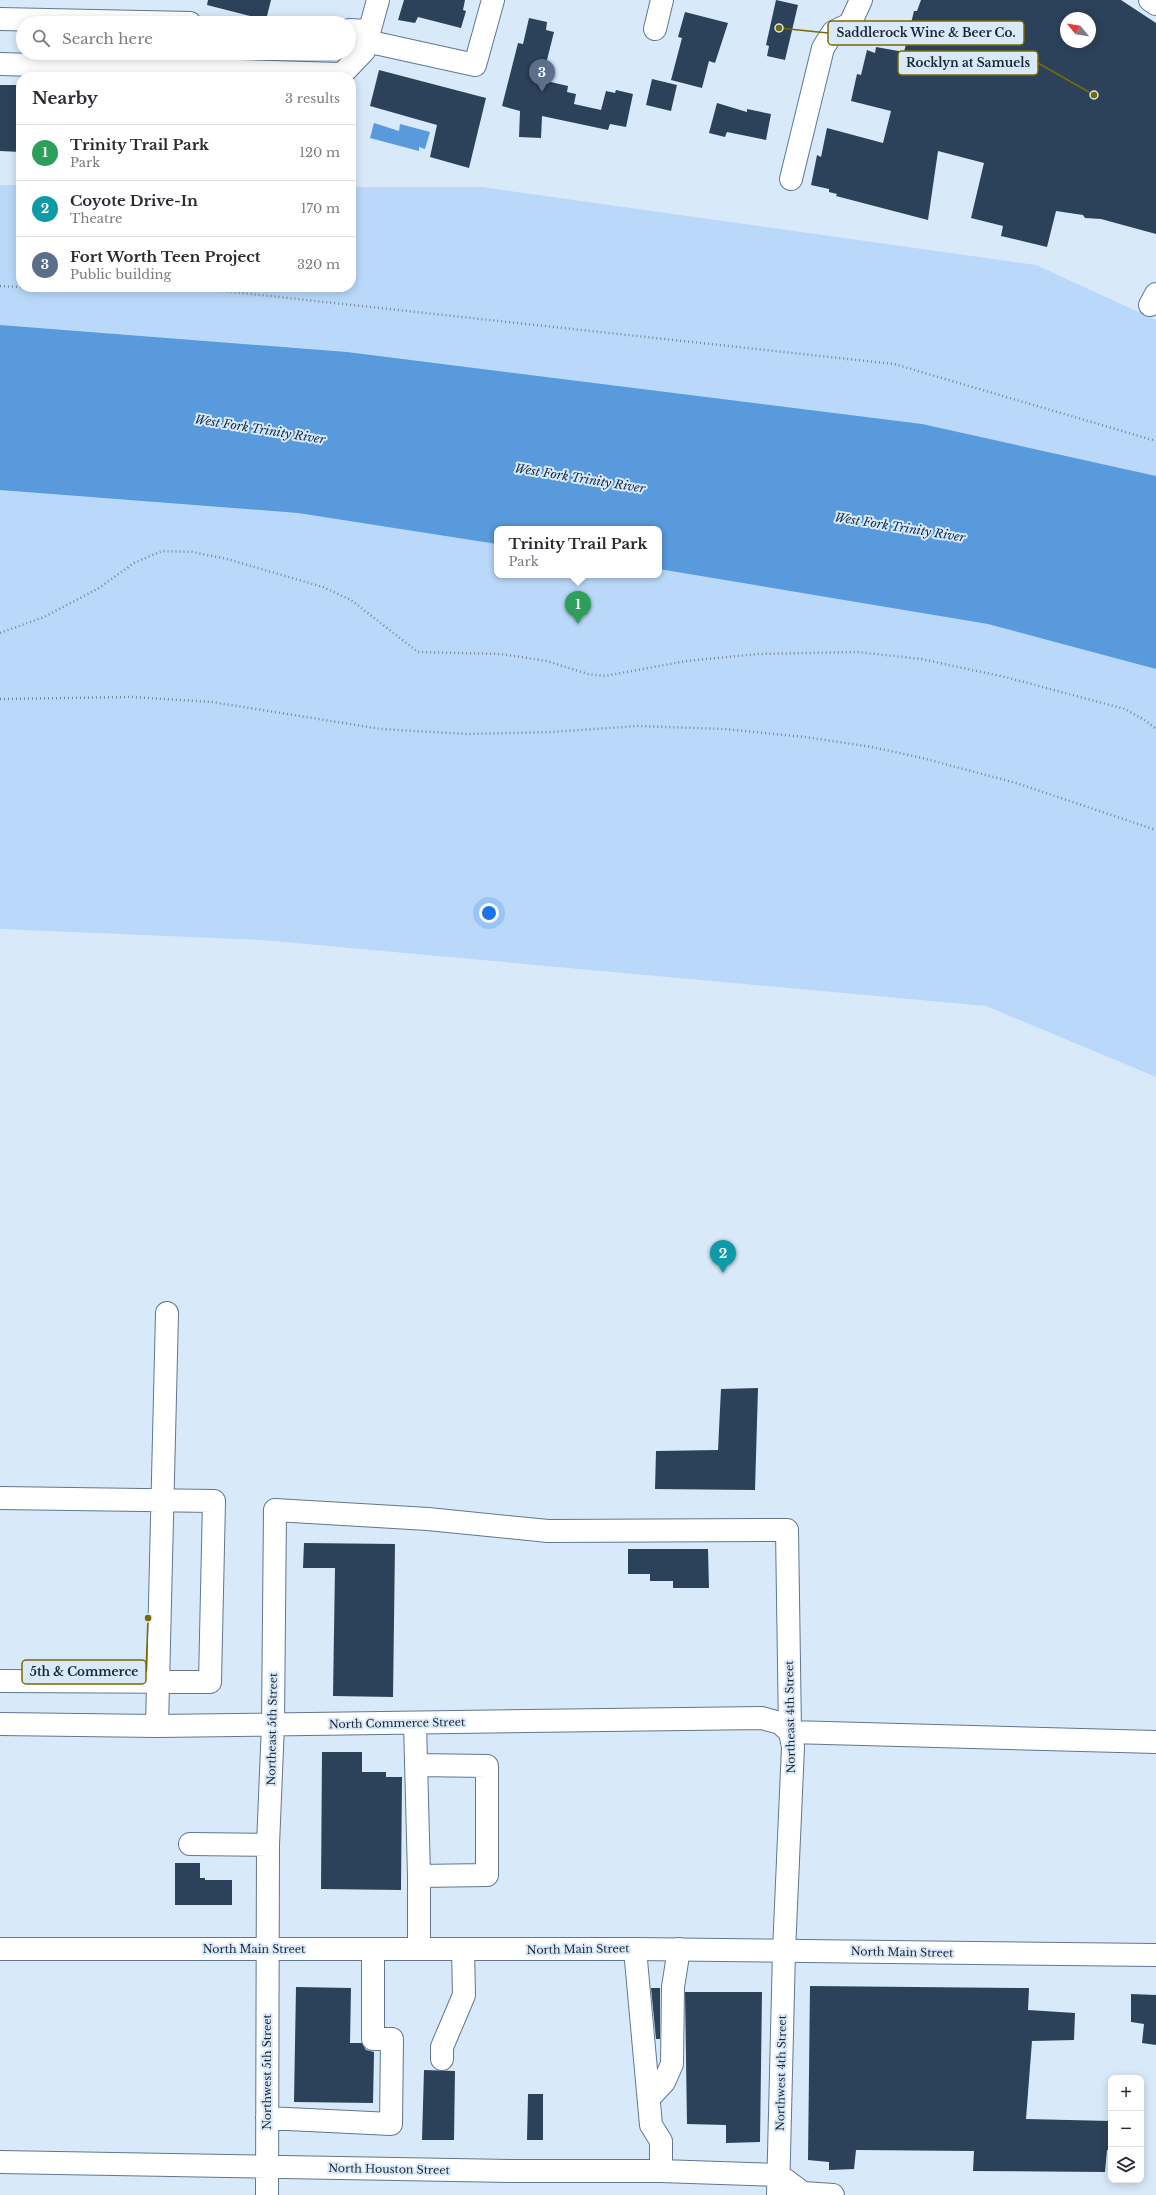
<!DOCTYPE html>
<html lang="en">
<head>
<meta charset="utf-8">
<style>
  :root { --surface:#fff; --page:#f2f2f3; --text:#2b2b33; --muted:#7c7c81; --line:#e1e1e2; --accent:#786a02 }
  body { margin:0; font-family:"Libre Baskerville",serif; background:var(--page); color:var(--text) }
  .controls { position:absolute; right:12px; bottom:12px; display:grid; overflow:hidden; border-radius:8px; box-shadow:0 2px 10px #0003 }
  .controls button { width:36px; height:36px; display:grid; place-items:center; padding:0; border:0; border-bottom:1px solid var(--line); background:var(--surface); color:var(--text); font:20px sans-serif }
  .compass { position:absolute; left:1060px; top:12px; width:36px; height:36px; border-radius:50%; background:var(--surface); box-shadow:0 2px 10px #0003; rotate:300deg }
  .you { position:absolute; left:489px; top:913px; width:14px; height:14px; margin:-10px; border:3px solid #fff; border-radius:50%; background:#1a73e8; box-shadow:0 0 0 6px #1a73e833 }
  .badge { display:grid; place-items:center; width:26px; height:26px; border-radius:50%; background:var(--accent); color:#fff; font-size:13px; font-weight:700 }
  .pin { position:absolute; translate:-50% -33px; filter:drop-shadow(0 1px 2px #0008) }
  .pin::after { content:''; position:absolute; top:21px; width:14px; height:12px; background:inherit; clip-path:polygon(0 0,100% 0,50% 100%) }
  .popup { position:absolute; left:494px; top:526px; width:168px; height:52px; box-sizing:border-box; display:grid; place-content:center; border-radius:8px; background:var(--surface); filter:drop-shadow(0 1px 3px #0005); font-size:13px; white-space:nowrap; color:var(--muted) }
  .popup b { font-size:15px; color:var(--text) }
  .popup::after { content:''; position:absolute; left:50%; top:100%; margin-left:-8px; border:8px solid transparent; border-top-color:var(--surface) }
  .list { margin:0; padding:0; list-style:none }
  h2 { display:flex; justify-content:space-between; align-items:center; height:52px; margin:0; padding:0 16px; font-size:17px }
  h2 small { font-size:13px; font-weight:400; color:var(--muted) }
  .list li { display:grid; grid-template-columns:26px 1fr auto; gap:12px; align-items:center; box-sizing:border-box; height:56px; padding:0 16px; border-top:1px solid var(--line) }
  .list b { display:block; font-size:15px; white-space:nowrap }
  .list p { margin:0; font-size:13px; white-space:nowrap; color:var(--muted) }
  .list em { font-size:13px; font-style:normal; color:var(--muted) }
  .icon { flex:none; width:22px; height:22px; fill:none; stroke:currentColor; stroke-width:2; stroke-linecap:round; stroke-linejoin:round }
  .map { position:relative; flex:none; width:1156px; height:2195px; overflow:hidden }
  .search { position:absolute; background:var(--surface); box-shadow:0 2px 10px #0003; left:16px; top:16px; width:340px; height:44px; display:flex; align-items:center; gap:10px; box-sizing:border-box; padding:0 14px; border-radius:22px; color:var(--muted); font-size:15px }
  .panel { position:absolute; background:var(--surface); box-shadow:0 2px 10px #0003; left:16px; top:72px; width:340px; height:220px; border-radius:16px }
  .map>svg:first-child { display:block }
  .green { fill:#bad9fa; fill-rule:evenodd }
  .water { fill:#599adc }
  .building { fill:#2c425a; fill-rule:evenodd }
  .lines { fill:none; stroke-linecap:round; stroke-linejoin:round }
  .minor-casing { stroke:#5f7791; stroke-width:24 }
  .major-casing { stroke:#5f7791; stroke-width:24 }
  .path { stroke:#7b8896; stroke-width:2.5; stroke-dasharray:1 3; stroke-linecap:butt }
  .minor { stroke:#fff; stroke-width:22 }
  .major { stroke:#fff; stroke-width:22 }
  .labels { text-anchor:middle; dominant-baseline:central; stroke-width:4; stroke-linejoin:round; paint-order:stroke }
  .street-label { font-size:11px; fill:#1d2732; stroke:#d8e9fa }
  .water-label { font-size:12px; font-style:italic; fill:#112c47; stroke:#d8e9fa }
  .leader { fill:none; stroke:#786a02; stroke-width:1.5 }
  .callout-dot { fill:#786a02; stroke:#d8e9fa; stroke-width:1.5 }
  .callout { fill:#d8e9fa; stroke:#786a02; stroke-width:1.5 }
  .callout-label { font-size:12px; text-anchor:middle; font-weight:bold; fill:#1d2732 }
</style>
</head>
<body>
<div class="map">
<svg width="1156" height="2195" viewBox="0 0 1156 2195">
  <rect width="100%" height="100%" fill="#d8e9fa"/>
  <path class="green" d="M0,185H21V287H351V187H482L1036,265L1156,320V1077L986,1006L262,940L0,929ZM497,529H659V575H497Z"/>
  <path class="water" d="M374,123L399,131L400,124L430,132L425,149L419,147V151L370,138Z
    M0,325L347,352L922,424L1156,476V669L988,624L659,569V529H497V544L298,513L0,490Z"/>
  <path class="building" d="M208,0H271L266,20L207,5Z
    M404,0H465L463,10L466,11L461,28L418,17L415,23L398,20Z
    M776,0L798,5L785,60L767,56L769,46L766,45Z
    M921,0H1121L1156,23V234L1101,219L1085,218L1083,215L1056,211L1047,247L1001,236L1003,226L971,218L984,163L938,151L928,220L836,196L837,194L829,192V189L811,185L817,155L821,157L827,128L883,143L891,111L851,101L857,74L861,75L867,50L875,53L876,47L904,52L914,11H917ZM1066,18H1090V42H1066Z
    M685,12L728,23L715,63L709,61L702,88L671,80L682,38L678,37Z
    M529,18L547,22L546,30L554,32L542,80L568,86L567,92L576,94L574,104L601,110L606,91L615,93L616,90L633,94L626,127L610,124L608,130L542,116L541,138L519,137L520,111L502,106L518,43L523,44Z
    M379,70L486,98L469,168L430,157L437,125L370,106Z
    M652,79L677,85L671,111L646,105Z
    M0,85H21V152L0,151Z
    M717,103L747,112V109L771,114L766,140L727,132L725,137L709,133Z
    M758,1388L755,1490L655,1489L656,1451L718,1450L721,1389Z
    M304,1543L395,1544L393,1697L333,1696L335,1568H303Z
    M628,1549H708L709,1588H673V1581H650V1574H628Z
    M322,1752H362V1772H386V1777H402L401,1890L321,1889Z
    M175,1863H200V1878H205V1880H232V1905H175Z
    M810,1986L1029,1988L1028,2010L1075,2013L1074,2040L1032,2041L1026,2119L1111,2121V2149L1107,2150L1105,2172L973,2171L974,2151L856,2150L854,2169L829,2170V2162L808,2160Z
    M296,1987L351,1988L350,2043H362L366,2050L374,2052L373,2103L294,2102Z
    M651,1988H660V2039H656Z
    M685,1992H762L760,2142L726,2143V2125L687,2124Z
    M1131,1994L1156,1995V2045L1142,2043L1144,2024L1131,2022Z
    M424,2070L455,2071L454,2140H422Z
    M528,2094H543V2140H527Z"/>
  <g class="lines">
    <g class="minor-casing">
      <path id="minor" d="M1150,0L1156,4
        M0,19L190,23
        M655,29L662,0
        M349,30L369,31
        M366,41L475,65L493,0
        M0,64L342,74L364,51L378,0
        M791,179L823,48L833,32L850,24L861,0
        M1150,305L1156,294
        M0,1498L214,1501L210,1682L0,1681
        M415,1723L419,1876L487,1875V1766L416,1765
        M0,1724L157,1726L762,1718L780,1723L790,1732
        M157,1726L167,1313
        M790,1732L1156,1742
        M190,1844L268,1845
        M419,1876V1949
        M635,1949L651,2125L661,2141V2171
        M442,2059V2047L464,1995L463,1950
        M649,2098L664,2082L672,2064L673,1987L679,1949
        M267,2118L391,2124L392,2039H373V1950
        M0,2162L514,2171H661L779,2175L803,2193L833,2195
        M267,2195L268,1845L273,1724L275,1510L428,1519L548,1531L787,1530L790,1732L793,1747L784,1951L778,2195"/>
    </g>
    <g class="major-casing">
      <path id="major" d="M0,1949H635L1156,1955"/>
    </g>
    <path class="path" d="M0,286L21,287
      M67,287L196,288L894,364L1156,441
      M0,633L44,617L99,588L134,563L162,551L192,552L227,559L323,587L351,600L418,652L501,654L547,661L588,674L605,676L686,661L758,654L857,652L921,659L1005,677L1125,709L1146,721L1156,729
      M0,699L131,697L212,702L381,729L467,734L552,732L638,726L724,729L805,737L872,747L922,758L1016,783L1156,830"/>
    <use href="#minor" class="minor"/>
    <use href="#major" class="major"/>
  </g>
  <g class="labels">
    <g class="street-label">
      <text transform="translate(790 1717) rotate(-91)">Northeast 4th Street</text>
      <text transform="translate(397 1723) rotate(-1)">North Commerce Street</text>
      <text transform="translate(272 1729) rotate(-89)">Northeast 5th Street</text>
      <text x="254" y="1949">North Main Street</text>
      <text transform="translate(578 1949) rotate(-1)">North Main Street</text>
      <text transform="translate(902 1952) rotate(1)">North Main Street</text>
      <text transform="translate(267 2072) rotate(-90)">Northwest 5th Street</text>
      <text transform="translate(781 2073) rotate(-89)">Northwest 4th Street</text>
      <text transform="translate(389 2169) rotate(1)">North Houston Street</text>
    </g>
    <g class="water-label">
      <text transform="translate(260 429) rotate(9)">West Fork Trinity River</text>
      <text transform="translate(580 478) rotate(9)">West Fork Trinity River</text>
      <text transform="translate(900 527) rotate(9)">West Fork Trinity River</text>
    </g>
  </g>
  <path class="leader" d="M779 28L828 33M1094 95L1038 63M148 1618L146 1672"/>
  <g class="callout-dot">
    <circle cx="779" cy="28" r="4"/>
    <circle cx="1094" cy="95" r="4"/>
    <circle cx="148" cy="1618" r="4"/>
  </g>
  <g class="callout">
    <rect x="828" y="21" width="196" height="24" rx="4"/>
    <rect x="898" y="51" width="140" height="24" rx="4"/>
    <rect x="22" y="1660" width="124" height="24" rx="4"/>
  </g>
  <g class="callout-label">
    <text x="926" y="37">Saddlerock Wine &amp; Beer Co.</text>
    <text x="968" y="67">Rocklyn at Samuels</text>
    <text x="84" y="1676">5th &amp; Commerce</text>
  </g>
</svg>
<div class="controls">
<button>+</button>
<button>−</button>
<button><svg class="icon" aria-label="layers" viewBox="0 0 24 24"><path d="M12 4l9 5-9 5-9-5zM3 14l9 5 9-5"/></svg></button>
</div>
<svg class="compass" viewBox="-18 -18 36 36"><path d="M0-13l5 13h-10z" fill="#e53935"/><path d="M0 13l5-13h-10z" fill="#7c7c81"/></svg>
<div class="you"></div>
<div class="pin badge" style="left:578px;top:624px;background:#2e9e5b">1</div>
<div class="popup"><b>Trinity Trail Park</b>Park</div>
<div class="pin badge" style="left:723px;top:1273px;background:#0f9aa8">2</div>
<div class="pin badge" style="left:542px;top:92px;background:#5c6f8a">3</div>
<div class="search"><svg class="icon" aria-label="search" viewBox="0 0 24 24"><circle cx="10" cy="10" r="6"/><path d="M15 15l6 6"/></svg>Search here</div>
<section class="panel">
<h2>Nearby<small>3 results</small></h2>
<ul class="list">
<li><span class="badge" style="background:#2e9e5b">1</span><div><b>Trinity Trail Park</b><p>Park</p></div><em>120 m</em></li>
<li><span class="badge" style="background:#0f9aa8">2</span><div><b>Coyote Drive-In</b><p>Theatre</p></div><em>170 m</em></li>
<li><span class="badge" style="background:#5c6f8a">3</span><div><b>Fort Worth Teen Project</b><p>Public building</p></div><em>320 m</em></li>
</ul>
</section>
</div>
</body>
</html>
